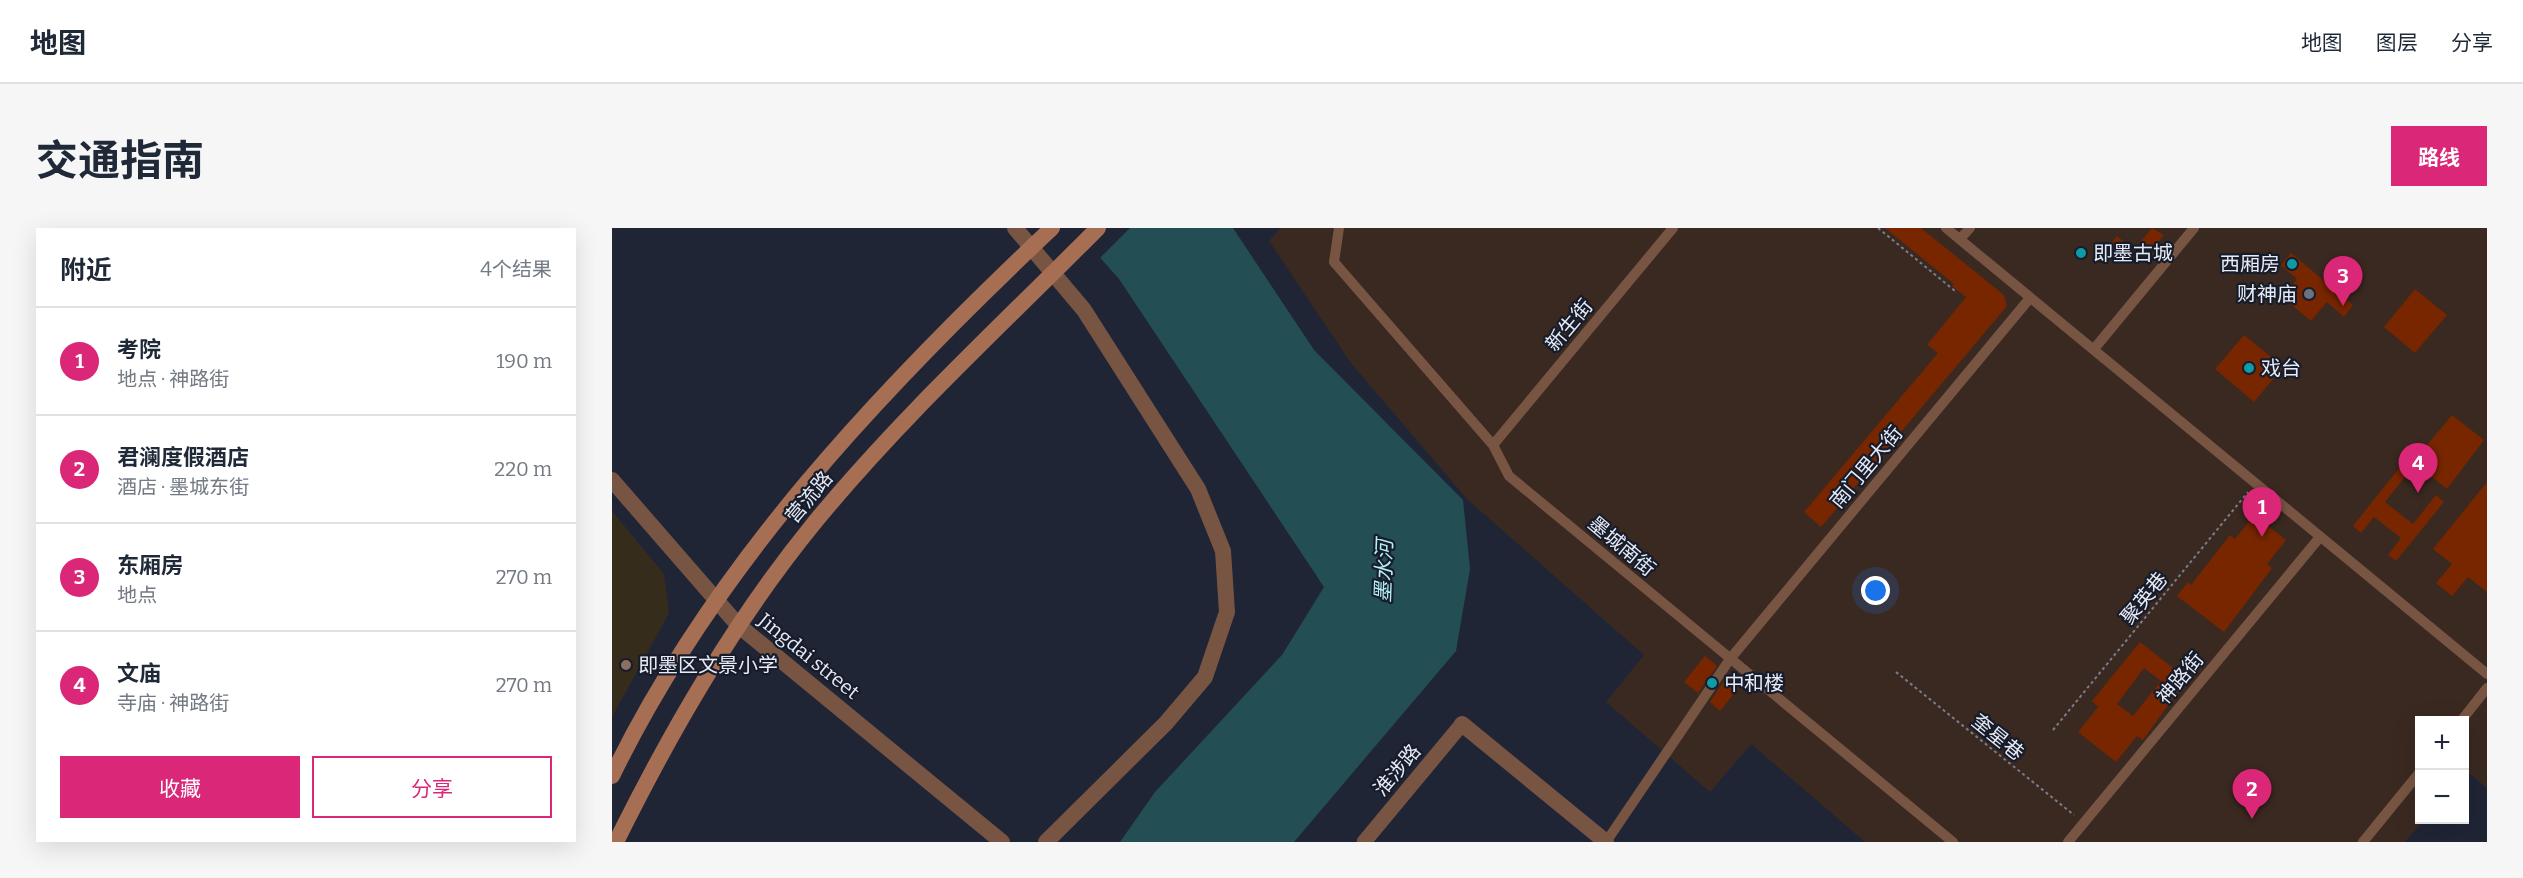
<!DOCTYPE html>
<html lang="zh">
<head>
<meta charset="utf-8">
<style>
  :root { --surface:#fff; --page:#f6f6f7; --text:#1f2937; --muted:#747a83; --line:#e0e1e3; --accent:#db2777 }
  body { margin:0; font-family:Bitter,"Noto Sans SC",serif; background:var(--page); color:var(--text) }
  .controls { position:absolute; right:18px; bottom:18px; display:grid; overflow:hidden; border-radius:0px; box-shadow:0 6px 24px #0002 }
  .controls button { width:54px; height:54px; display:grid; place-items:center; padding:0; border:0; border-bottom:2px solid var(--line); background:var(--surface); color:var(--text); font:30px sans-serif }
  .you { position:absolute; left:1264px; top:363px; width:21px; height:21px; margin:-15px; border:4px solid #fff; border-radius:50%; background:#1a73e8; box-shadow:0 0 0 9px #1a73e833 }
  .badge { display:grid; place-items:center; width:39px; height:39px; border-radius:50%; background:var(--accent); color:#fff; font-size:20px; font-weight:700 }
  .pin { position:absolute; translate:-50% -50px; filter:drop-shadow(0 2px 3px #0008) }
  .pin::after { content:''; position:absolute; top:32px; width:21px; height:18px; background:inherit; clip-path:polygon(0 0,100% 0,50% 100%) }
  .list { margin:0; padding:0; list-style:none }
  h2 { display:flex; justify-content:space-between; align-items:center; height:78px; margin:0; padding:0 24px; font-size:26px }
  h2 small { font-size:20px; font-weight:400; color:var(--muted) }
  .list li { display:grid; grid-template-columns:39px 1fr auto; gap:18px; align-items:center; box-sizing:border-box; height:108px; padding:0 24px; border-top:2px solid var(--line) }
  .list b { display:block; font-size:22px; white-space:nowrap }
  .list p { margin:0; font-size:20px; white-space:nowrap; color:var(--muted) }
  .list em { font-size:20px; font-style:normal; color:var(--muted) }
  .actions { display:flex; gap:12px; padding:18px 24px }
  .actions a { flex:1; padding:14px 0; border:2px solid var(--accent); border-radius:0px; text-align:center; font-size:21px; color:var(--accent) }
  .actions .main { background:var(--accent); color:#fff }
  .map { position:relative; flex:none; width:1875px; height:614px; overflow:hidden; border-radius:0px }
  header { display:flex; align-items:center; gap:36px; box-sizing:border-box; height:84px; padding:0 30px; background:var(--surface); border-bottom:2px solid var(--line) }
  header strong { font-size:28px }
  nav { display:flex; gap:33px; margin-inline-start:auto; font-size:21px }
  .intro { display:flex; align-items:center; justify-content:space-between; box-sizing:border-box; height:144px; padding:0 36px }
  h1 { margin:0; font-size:42px }
  .button { padding:15px 27px; border-radius:0px; background:var(--accent); color:#fff; font-size:21px; font-weight:700 }
  main { display:flex; gap:36px; padding:0 36px }
  aside { flex:1; background:var(--surface); border-radius:0px; box-shadow:0 6px 24px #0002 }
  .map>svg:first-child { display:block }
  .commercial { fill:#3a2920 }
  .education { fill:#362c1c }
  .water { fill:#234e53 }
  .pier { fill:#202536 }
  .building { fill:#772600; fill-rule:evenodd }
  .lines { fill:none; stroke-linecap:round; stroke-linejoin:round }
  .path { stroke:#797d8c; stroke-width:2; stroke-dasharray:3 3; stroke-linecap:butt }
  .pedestrian { stroke:#785543; stroke-width:10 }
  .minor { stroke:#785543; stroke-width:15 }
  .tertiary { stroke:#785543; stroke-width:16 }
  .secondary { stroke:#a66e52; stroke-width:16 }
  .culture-dot { fill:#0f9aa8; stroke:#171c2b; stroke-width:2 }
  .worship-dot { fill:#6b7280; stroke:#171c2b; stroke-width:2 }
  .education-dot { fill:#8d6e63; stroke:#171c2b; stroke-width:2 }
  .labels { text-anchor:middle; dominant-baseline:central; stroke-width:4.5; stroke-linejoin:round; paint-order:stroke }
  .poi-label { font-size:20px; fill:#e7ebf6; stroke:#171c2b; text-anchor:start }
  .street-label { font-size:20px; fill:#e7ebf6; stroke:#171c2b }
  .water-label { font-size:21px; font-style:italic; fill:#b5f1f7; stroke:#171c2b }
</style>
</head>
<body>
<header>
<strong>地图</strong>
<nav><a>地图</a><a>图层</a><a>分享</a></nav>
</header>
<div class="intro"><h1>交通指南</h1><a class="button">路线</a></div>
<main>
<aside>
<h2>附近<small>4个结果</small></h2>
<ul class="list">
<li><span class="badge">1</span><div><b>考院</b><p>地点 · 神路街</p></div><em>190 m</em></li>
<li><span class="badge">2</span><div><b>君澜度假酒店</b><p>酒店 · 墨城东街</p></div><em>220 m</em></li>
<li><span class="badge">3</span><div><b>东厢房</b><p>地点</p></div><em>270 m</em></li>
<li><span class="badge">4</span><div><b>文庙</b><p>寺庙 · 神路街</p></div><em>270 m</em></li>
</ul>
<div class="actions"><a class="main">收藏</a><a>分享</a></div>
</aside>
<div class="map">
<svg width="1875" height="614" viewBox="0 0 1875 614">
  <rect width="100%" height="100%" fill="#202536"/>
  <path class="commercial" d="M668,0H1875V560L1853,542L1852,493H1808V592H1812L1793,614H1253L1139,516L1098,564L994,474L1032,427L856,272L739,135L657,13Z"/>
  <path class="education" d="M0,283L52,346L57,385L0,489Z"/>
  <path class="water" d="M462,0H621L702,122L851,272L858,341L844,423L682,614H508L543,564L670,427L712,359L507,51Z"/>
  <path class="pier" d="M459,0H518L487,31Z"/>
  <path class="building" d="M1273,0H1309L1392,67L1395,78L1209,299L1192,284L1326,125L1315,117L1354,69L1340,58L1342,56Z
    M1540,0L1552,7L1538,24L1527,15Z
    M1505,8L1522,22L1513,33L1496,19Z
    M1679,25L1741,77L1732,89L1715,74L1699,93L1670,69L1685,51L1669,37Z
    M1803,61L1835,87L1803,125L1772,99Z
    M1632,107L1671,139L1642,174L1603,141Z
    M1840,187L1872,212L1835,261L1801,234Z
    M1788,239L1796,245L1773,274L1801,296L1824,267L1832,274L1784,333L1776,327L1789,310L1762,289L1749,305L1741,298Z
    M1875,254V364L1856,349L1840,368L1824,355L1840,336L1821,321Z
    M1642,287L1674,312L1655,336L1660,340L1612,404L1565,368L1576,354L1579,357L1618,307L1623,311Z
    M1528,414L1575,451L1531,512L1525,508L1504,534L1466,504L1486,479L1480,473ZM1532,440L1549,453L1521,488L1505,476Z
    M1093,428L1105,438L1086,465L1072,454Z
    M1116,447L1129,457L1108,483L1098,474Z"/>
  <g class="lines">
    <path class="path" d="M1266,0L1343,63
      M1284,444L1462,587
      M1441,502L1636,264"/>
    <path class="pedestrian" d="M727,0L722,34L881,217L897,248L1341,614
      M1334,0L1875,446
      M1348,11L1358,0
      M1482,121L1582,0
      M881,217L1061,0
      M1849,493L1875,460
      M994,614L1118,431L1418,70
      M1456,614L1708,309
      M1751,614L1808,544"/>
    <path class="minor" d="M752,614L850,496"/>
    <path class="tertiary" d="M403,0L472,82L586,261L611,323L615,384L593,449L554,495L434,614
      M0,252L126,397L390,614
      M850,496L994,614"/>
    <path class="secondary" d="M0,548C103,336 270,160 440,0
      M4,614C60,501 123,392 203,294C290,188 390,97 486,0"/>
  </g>
  <g class="culture-dot">
    <circle cx="1469" cy="25" r="6"/>
    <circle cx="1680" cy="36" r="6"/>
    <circle cx="1637" cy="140" r="6"/>
    <circle cx="1100" cy="455" r="6"/>
  </g>
  <circle class="worship-dot" cx="1697" cy="66" r="6"/>
  <circle class="education-dot" cx="14" cy="437" r="6"/>
  <g class="labels">
    <g class="poi-label">
      <text x="1481" y="25">即墨古城</text>
      <text x="1668" y="36" text-anchor="end">西厢房</text>
      <text x="1685" y="66" text-anchor="end">财神庙</text>
      <text x="1649" y="140">戏台</text>
      <text x="26" y="437">即墨区文景小学</text>
      <text x="1112" y="455">中和楼</text>
    </g>
    <g class="street-label">
      <text transform="translate(957 97) rotate(-50)">新生街</text>
      <text transform="translate(1254 239) rotate(-50)">南门里大街</text>
      <text transform="translate(197 269) rotate(-50)">营流路</text>
      <text transform="translate(1010 318) rotate(40)">墨城南街</text>
      <text transform="translate(1532 370) rotate(-51)">聚英巷</text>
      <text transform="translate(197 428) rotate(39)">Jingdai street</text>
      <text transform="translate(1568 450) rotate(-50)">神路街</text>
      <text transform="translate(1386 509) rotate(39)">奎星巷</text>
      <text transform="translate(785 542) rotate(-50)">淮涉路</text>
    </g>
    <g class="water-label">
      <text transform="translate(772 343) rotate(-88)">墨水河</text>
    </g>
  </g>
</svg>
<div class="controls">
<button>+</button>
<button>−</button>
</div>
<div class="you"></div>
<div class="pin badge" style="left:1650px;top:309px">1</div>
<div class="pin badge" style="left:1640px;top:591px">2</div>
<div class="pin badge" style="left:1731px;top:78px">3</div>
<div class="pin badge" style="left:1806px;top:265px">4</div>
</div>
</main>
</body>
</html>
